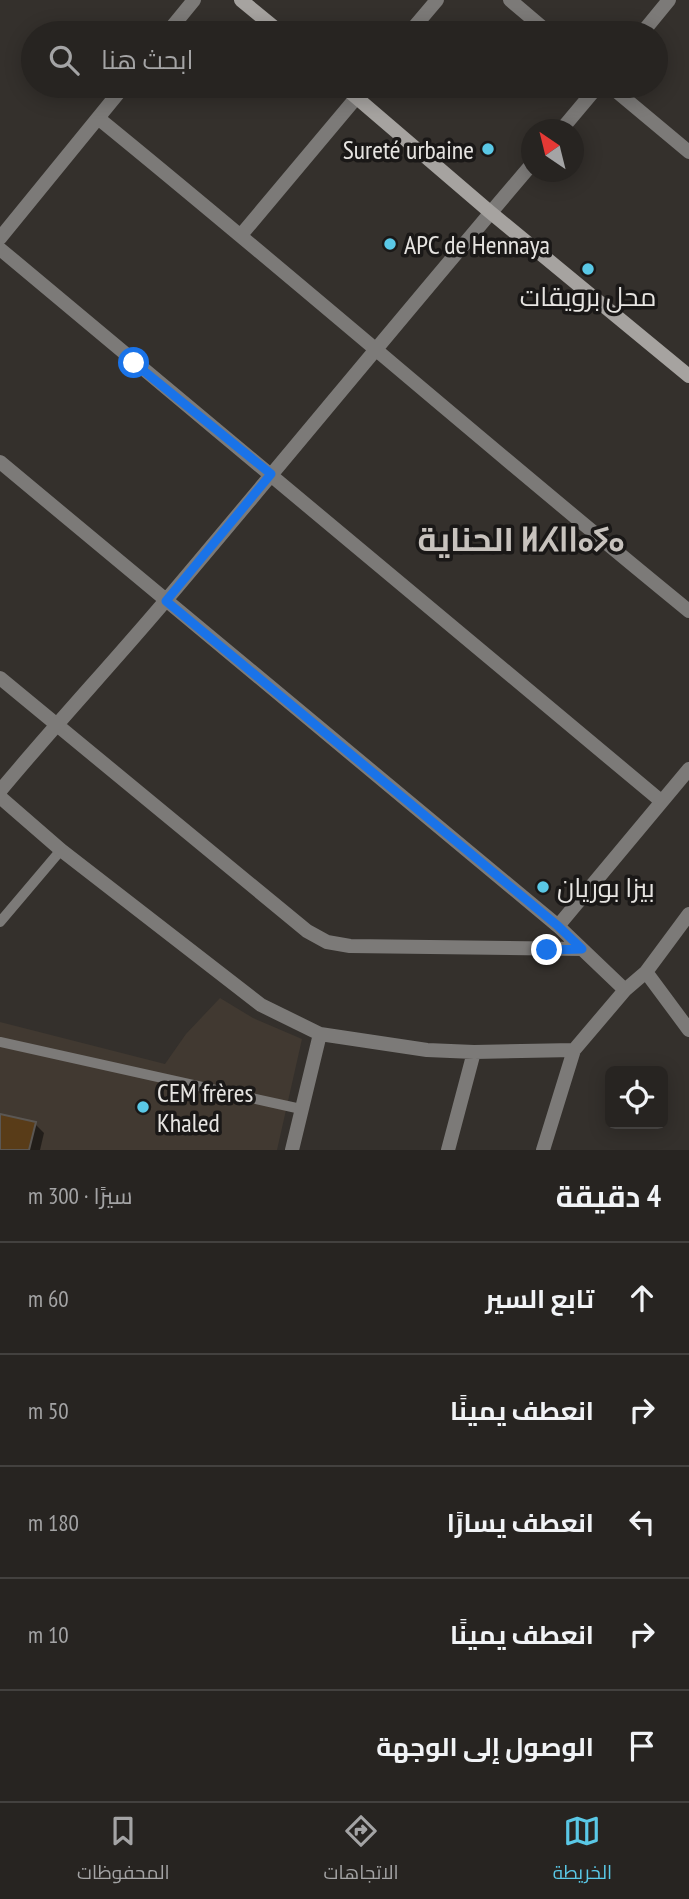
<!DOCTYPE html>
<html lang="ar">
<head>
<meta charset="utf-8">
<style>
  :root { --surface:#272421; --page:#33302e; --text:#f1f3f6; --muted:#a4a4a5; --line:#43413f; --accent:#5ac8e6 }
  body { margin:0; font-family:"PT Sans Narrow",Cairo,"Noto Sans Tifinagh",sans-serif; background:var(--page); color:var(--text); direction:rtl }
  .controls { position:absolute; right:21px; bottom:21px; display:grid; overflow:hidden; border-radius:10px; box-shadow:0 4px 18px #0003 }
  .controls button { width:63px; height:63px; display:grid; place-items:center; padding:0; border:0; border-bottom:2px solid var(--line); background:var(--surface); color:var(--text); font:35px sans-serif }
  .compass { position:absolute; left:521px; top:119px; width:63px; height:63px; border-radius:50%; background:var(--surface); box-shadow:0 4px 18px #0003; rotate:325deg }
  .stop { position:absolute; width:21px; height:21px; margin:-16px; border:5px solid #1a73e8; border-radius:50%; background:#fff }
  .stop.end { background:#1a73e8; border-color:#fff; box-shadow:0 2px 7px #0008 }
  .list { margin:0; padding:0; list-style:none }
  h2 { display:flex; justify-content:space-between; align-items:center; height:91px; margin:0; padding:0 28px; font-size:30px }
  h2 small { font-size:23px; font-weight:400; color:var(--muted) }
  .list li { display:grid; grid-template-columns:46px 1fr auto; gap:21px; align-items:center; box-sizing:border-box; height:112px; padding:0 28px; border-top:2px solid var(--line) }
  .list b { display:block; font-size:26px; white-space:nowrap }
  .list em { font-size:23px; font-style:normal; color:var(--muted) }
  .icon { flex:none; width:38px; height:38px; fill:none; stroke:currentColor; stroke-width:2; stroke-linecap:round; stroke-linejoin:round }
  .map { position:relative; flex:none; width:689px; height:1150px; overflow:hidden; direction:ltr }
  .search { position:absolute; background:var(--surface); box-shadow:0 4px 18px #0003; left:21px; right:21px; top:21px; height:77px; display:flex; align-items:center; gap:18px; box-sizing:border-box; padding:0 24px; border-radius:38px; color:var(--muted); font-size:26px }
  .sheet { height:651px; background:var(--surface) }
  nav { display:flex; justify-content:space-around; align-items:center; box-sizing:border-box; height:98px; border-top:2px solid var(--line); background:var(--surface); font-size:19px; color:var(--muted) }
  nav a { display:grid; justify-items:center; gap:4px }
  nav .on { color:var(--accent) }
  .map>svg:first-child { display:block }
  .built { fill:#413931 }
  .shadow { fill:#0007 }
  .building { fill:#593c18; stroke:#5b5753; stroke-width:2 }
  .lines { fill:none; stroke-linecap:round; stroke-linejoin:round }
  .service { stroke:#7c7a78; stroke-width:10 }
  .minor { stroke:#7c7a78; stroke-width:14 }
  .secondary { stroke:#a6a3a0; stroke-width:14 }
  .route { stroke:#1a73e8; stroke-width:9 }
  .poi-dot { fill:#5ac8e6; stroke:#1a1817; stroke-width:2.5 }
  .labels { text-anchor:middle; dominant-baseline:central; stroke-width:7; stroke-linejoin:round; paint-order:stroke }
  .poi-label { font-size:26px; fill:#e6e4e1; stroke:#1a1817; text-anchor:start }
  .district-label { font-size:33px; font-weight:bold; fill:#c7c2bd; stroke:#1a1817 }
</style>
</head>
<body>
<div class="map">
<svg width="689" height="1150" viewBox="0 0 689 1150">
  <rect width="100%" height="100%" fill="#34302c"/>
  <path class="built" d="M220,998L253,1018L302,1039L277,1150H0V1022L165,1064L186,1034Z"/>
  <path class="shadow" d="M0,1116L35,1124L44,1133L40,1150H0Z"/>
  <path class="building" d="M0,1114L36,1122L29,1150H0Z"/>
  <g class="lines">
    <path class="service" d="M0,922L61,850
      M0,1042L301,1109"/>
    <path class="minor" d="M510,0L549,33
      M167,33L194,0
      M409,33L437,0
      M642,33L669,0
      M610,86L689,152
      M98,118C297,280 490,449 689,611
      M561,130L598,86
      M241,235L366,86
      M0,238L124,86
      M0,249L661,801
      M0,462L558,926L625,990
      M0,678L307,931L327,942L350,946L582,949
      M0,791C54,726 112,664 167,599C289,455 409,308 532,164
      M0,797L61,850L261,1005L320,1034L427,1050L474,1052L574,1050L625,990L646,972L689,914
      M558,926L689,769
      M646,972L689,1030
      M292,1150L320,1034
      M448,1150L474,1052
      M543,1150L574,1050"/>
    <path class="secondary" d="M241,0L281,33
      M343,86L490,212L689,376"/>
  </g>
  <g class="lines">
    <path class="route" d="M134,363L271,474L166,601L558,926L582,949L547,950"/>
  </g>
  <g class="poi-dot">
    <circle cx="488" cy="149" r="7"/>
    <circle cx="390" cy="244" r="7"/>
    <circle cx="588" cy="269" r="7"/>
    <circle cx="543" cy="887" r="7"/>
    <circle cx="143" cy="1107" r="7"/>
  </g>
  <g class="labels">
    <g class="poi-label">
      <text x="474" y="149" text-anchor="end">Sureté urbaine</text>
      <text x="404" y="244">APC de Hennaya</text>
      <text x="588" y="296" text-anchor="middle">محل برويقات</text>
      <text x="557" y="887">بيزا بوريان</text>
      <text x="157" y="1092">CEM frères<tspan x="157" dy="30">Khaled</tspan></text>
    </g>
    <g class="district-label">
      <text x="521" y="538">الحناية ⵍⵃⵏⵏⴰⵢⴰ</text>
    </g>
  </g>
</svg>
<div class="controls">
<button><svg class="icon" aria-label="locate" viewBox="0 0 24 24"><circle cx="12" cy="12" r="6"/><path d="M12 2v4M12 18v4M2 12h4M18 12h4"/></svg></button>
</div>
<svg class="compass" viewBox="-18 -18 36 36"><path d="M0-13l5 13h-10z" fill="#e53935"/><path d="M0 13l5-13h-10z" fill="#a4a4a5"/></svg>
<div class="stop" style="left:134px;top:363px"></div>
<div class="stop end" style="left:547px;top:950px"></div>
<div class="search"><svg class="icon" aria-label="search" viewBox="0 0 24 24"><circle cx="10" cy="10" r="6"/><path d="M15 15l6 6"/></svg>ابحث هنا</div>
</div>
<section class="sheet">
<h2>4 دقيقة<small>سيرًا · 300 m</small></h2>
<ul class="list">
<li><svg class="icon" aria-label="ahead" viewBox="0 0 24 24"><path d="M12 20V5M6 11l6-6 6 6"/></svg><div><b>تابع السير</b></div><em>60 m</em></li>
<li><svg class="icon" aria-label="right" viewBox="0 0 24 24"><path d="M7 20v-9h11M14 6l5 5-5 5"/></svg><div><b>انعطف يمينًا</b></div><em>50 m</em></li>
<li><svg class="icon" aria-label="left" viewBox="0 0 24 24"><path d="M17 20v-9H6M10 6l-5 5 5 5"/></svg><div><b>انعطف يسارًا</b></div><em>180 m</em></li>
<li><svg class="icon" aria-label="right" viewBox="0 0 24 24"><path d="M7 20v-9h11M14 6l5 5-5 5"/></svg><div><b>انعطف يمينًا</b></div><em>10 m</em></li>
<li><svg class="icon" aria-label="arrive" viewBox="0 0 24 24"><path d="M6 21V4h12l-3 4 3 4H6"/></svg><div><b>الوصول إلى الوجهة</b></div></li>
</ul>
</section>
<nav>
<a class="on"><svg class="icon" aria-label="map" viewBox="0 0 24 24"><path d="M3 6l6-2 6 2 6-2v14l-6 2-6-2-6 2zM9 4v14M15 6v14"/></svg>الخريطة</a>
<a><svg class="icon" aria-label="directions" viewBox="0 0 24 24"><path d="M12 3l9 9-9 9-9-9zM9 14v-3h6M13 9l2 2-2 2"/></svg>الاتجاهات</a>
<a><svg class="icon" aria-label="saved" viewBox="0 0 24 24"><path d="M7 4h10v16l-5-4-5 4z"/></svg>المحفوظات</a>
</nav>
</body>
</html>
